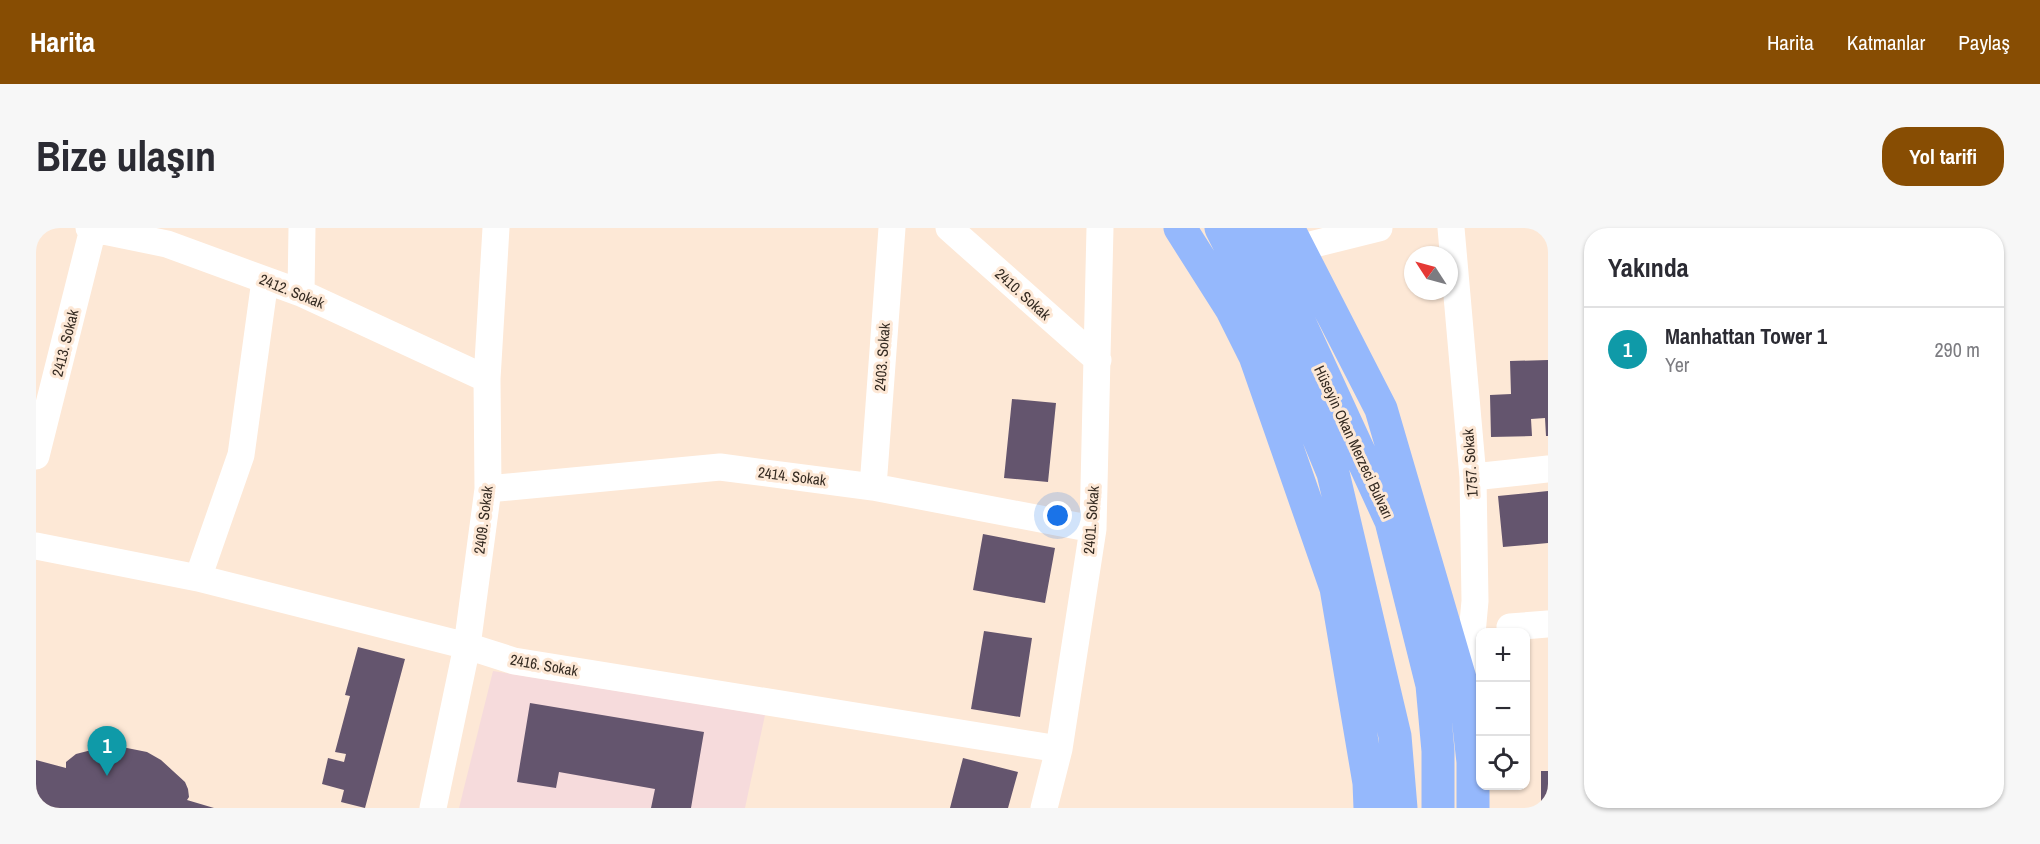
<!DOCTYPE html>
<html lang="tr">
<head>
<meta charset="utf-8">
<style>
  :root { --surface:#fff; --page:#f7f7f7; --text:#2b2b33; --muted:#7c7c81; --line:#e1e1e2; --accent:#874d03 }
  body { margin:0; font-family:"Archivo Narrow",sans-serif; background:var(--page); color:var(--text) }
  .controls { position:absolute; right:18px; bottom:18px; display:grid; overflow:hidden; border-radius:12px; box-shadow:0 2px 4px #0004 }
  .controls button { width:54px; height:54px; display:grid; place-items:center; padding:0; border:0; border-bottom:2px solid var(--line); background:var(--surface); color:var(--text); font:30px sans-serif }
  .compass { position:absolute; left:1368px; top:18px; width:54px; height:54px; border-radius:50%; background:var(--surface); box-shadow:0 2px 4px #0004; rotate:306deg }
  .you { position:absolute; left:1022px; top:288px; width:21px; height:21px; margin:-15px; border:4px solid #fff; border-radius:50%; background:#1a73e8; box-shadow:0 0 0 9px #1a73e833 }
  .badge { display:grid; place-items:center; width:39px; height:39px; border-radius:50%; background:var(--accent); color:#fff; font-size:20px; font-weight:700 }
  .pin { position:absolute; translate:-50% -50px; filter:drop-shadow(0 2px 3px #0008) }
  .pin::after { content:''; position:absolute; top:32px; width:21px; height:18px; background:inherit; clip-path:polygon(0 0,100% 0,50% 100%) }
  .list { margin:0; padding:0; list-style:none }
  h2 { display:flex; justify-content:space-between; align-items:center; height:78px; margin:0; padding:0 24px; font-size:26px }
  h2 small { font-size:20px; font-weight:400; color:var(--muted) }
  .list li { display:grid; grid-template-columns:39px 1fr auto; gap:18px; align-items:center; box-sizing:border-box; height:84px; padding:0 24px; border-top:2px solid var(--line) }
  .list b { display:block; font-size:22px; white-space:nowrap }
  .list p { margin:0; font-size:20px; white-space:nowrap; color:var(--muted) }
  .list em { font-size:20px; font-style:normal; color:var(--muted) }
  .icon { flex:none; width:33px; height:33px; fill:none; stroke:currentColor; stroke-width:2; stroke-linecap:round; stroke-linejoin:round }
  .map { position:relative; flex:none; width:1512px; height:580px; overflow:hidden; border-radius:24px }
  header { display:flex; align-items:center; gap:36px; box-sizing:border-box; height:84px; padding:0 30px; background:var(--accent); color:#fff }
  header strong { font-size:28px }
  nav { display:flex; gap:33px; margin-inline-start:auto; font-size:21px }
  .intro { display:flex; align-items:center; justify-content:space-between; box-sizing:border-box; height:144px; padding:0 36px }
  h1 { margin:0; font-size:42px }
  .button { padding:15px 27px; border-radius:24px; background:var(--accent); color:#fff; font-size:21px; font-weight:700 }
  main { display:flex; gap:36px; padding:0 36px }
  aside { flex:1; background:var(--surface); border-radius:24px; box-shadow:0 2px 4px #0004 }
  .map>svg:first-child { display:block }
  .education { fill:#f6dbdc }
  .building { fill:#64556e }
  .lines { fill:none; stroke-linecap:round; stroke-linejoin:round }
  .minor { stroke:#fff; stroke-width:27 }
  .major { stroke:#95b8fc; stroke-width:33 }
  .labels { text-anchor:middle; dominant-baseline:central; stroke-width:6; stroke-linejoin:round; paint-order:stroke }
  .street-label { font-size:15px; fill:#352b22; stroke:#fde8d6 }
</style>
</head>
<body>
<header>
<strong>Harita</strong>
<nav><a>Harita</a><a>Katmanlar</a><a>Paylaş</a></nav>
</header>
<div class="intro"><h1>Bize ulaşın</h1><a class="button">Yol tarifi</a></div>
<main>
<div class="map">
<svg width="1512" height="580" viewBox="0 0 1512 580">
  <rect width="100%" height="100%" fill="#fde8d6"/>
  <path class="education" d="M457,443L729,487L709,580H423Z"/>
  <path class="building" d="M1512,132V208H1510L1509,190L1495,191L1496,208L1455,209L1454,167L1475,166L1474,133Z
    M976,171L1020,175L1012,254L968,250Z
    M1512,263V315L1467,319L1462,268Z
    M947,306L1019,320L1009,375L937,362Z
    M948,403L996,410L984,489L935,481Z
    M322,419L369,431L329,580L305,574L308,562L286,556L292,530L308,534L310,526L299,524L314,468L309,467Z
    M494,475L668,504L655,580H615L619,561L523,544L520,560L481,554Z
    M81,518L111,524L125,532L149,554L152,561L153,569L151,572L178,580H0V532L30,540V534L40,526L67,519Z
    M927,530L982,544L972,580H914Z
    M1505,543H1512V580H1505Z"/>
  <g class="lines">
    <path class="minor" d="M53,0L131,16L265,65L451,151
      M913,0L1062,132
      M1415,0L1437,249L1439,373L1431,460
      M1262,20L1343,0
      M265,65L266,0
      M0,228L57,1
      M1437,249L1512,241
      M837,259L856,0
      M452,261L684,239L837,259L1057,301
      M0,318L162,350L431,418L478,433L1023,521
      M162,350L205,227L229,52
      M1474,399L1512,396
      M397,580L431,418L452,261L451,151L460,0
      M1008,580L1023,521L1057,301L1064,0"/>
    <path class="major" d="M1144,0L1196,82L1219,128L1300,360L1333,555L1334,580
      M1185,0L1246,121L1297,245L1359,508L1365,580
      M1220,0L1355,293L1396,457L1402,523V580
      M1252,0L1345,181L1430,471L1437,534V580"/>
  </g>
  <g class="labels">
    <g class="street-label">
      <text transform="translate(256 63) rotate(22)">2412. Sokak</text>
      <text transform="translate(987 66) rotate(42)">2410. Sokak</text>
      <text transform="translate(29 115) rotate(-76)">2413. Sokak</text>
      <text transform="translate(846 129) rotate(-86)">2403. Sokak</text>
      <text transform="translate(1318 214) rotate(65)">Hüseyin Okan Merzeci Bulvarı</text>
      <text transform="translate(1434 235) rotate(-94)">1757. Sokak</text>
      <text transform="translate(756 248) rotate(7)">2414. Sokak</text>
      <text transform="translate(447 292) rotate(-83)">2409. Sokak</text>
      <text transform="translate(1055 292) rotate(-86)">2401. Sokak</text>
      <text transform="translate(508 437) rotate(10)">2416. Sokak</text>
    </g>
  </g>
</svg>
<div class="controls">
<button>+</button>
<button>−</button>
<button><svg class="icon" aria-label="locate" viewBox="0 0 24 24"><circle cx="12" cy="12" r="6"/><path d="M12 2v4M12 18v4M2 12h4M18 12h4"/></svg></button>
</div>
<svg class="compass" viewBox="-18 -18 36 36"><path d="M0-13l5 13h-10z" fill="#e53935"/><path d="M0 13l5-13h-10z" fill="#7c7c81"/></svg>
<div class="you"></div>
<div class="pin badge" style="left:71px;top:548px;background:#0f9aa8">1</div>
</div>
<aside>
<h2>Yakında<small></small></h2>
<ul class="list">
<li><span class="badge" style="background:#0f9aa8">1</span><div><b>Manhattan Tower 1</b><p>Yer</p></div><em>290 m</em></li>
</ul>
</aside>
</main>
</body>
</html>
